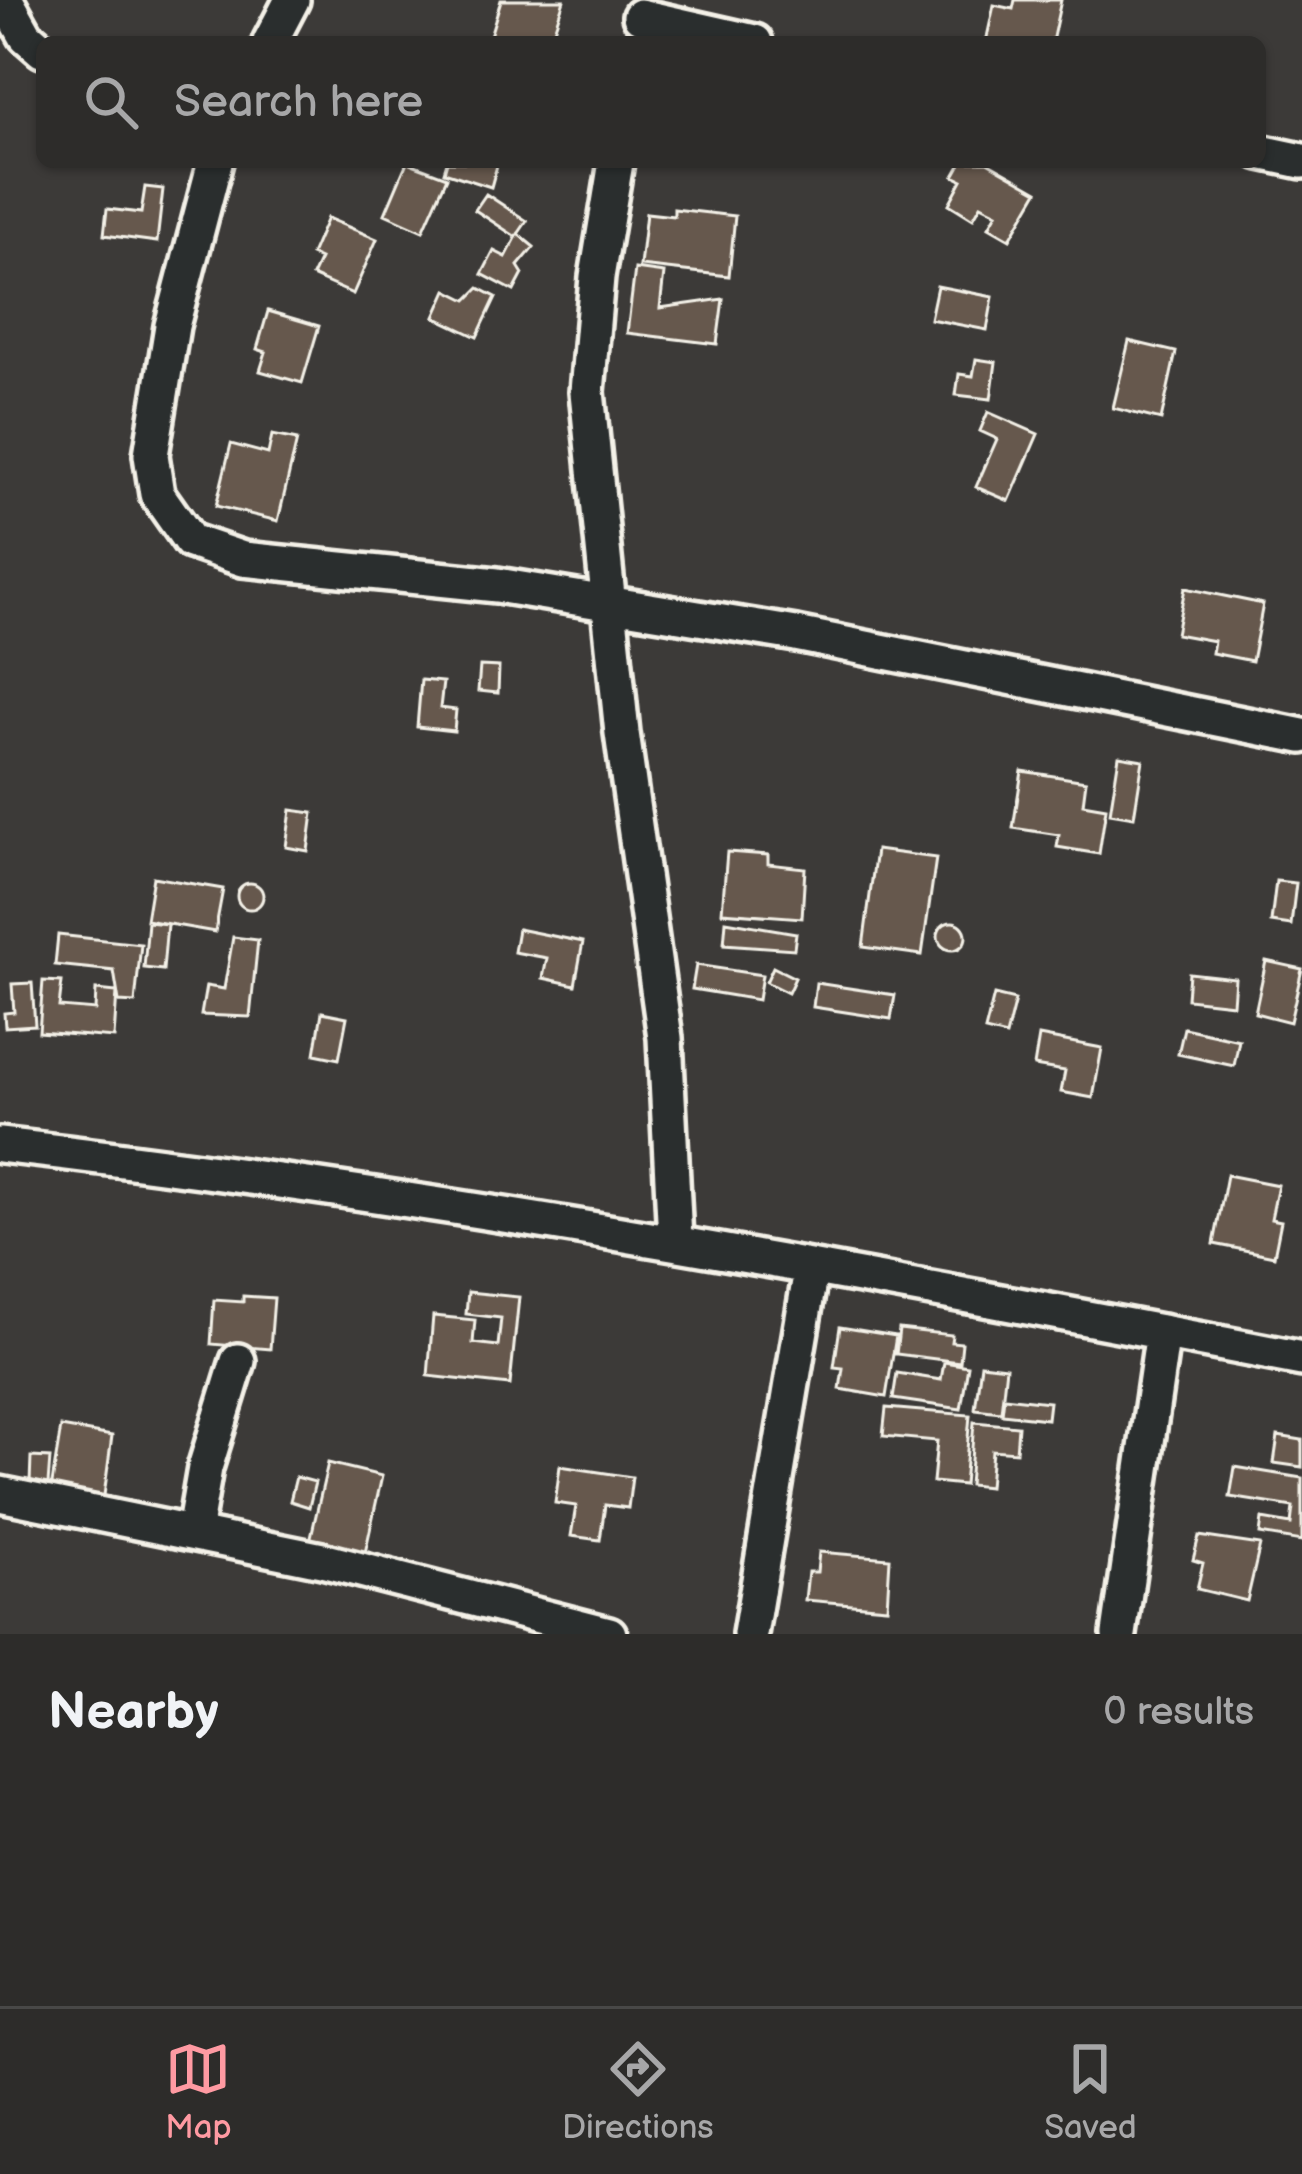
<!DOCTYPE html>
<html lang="en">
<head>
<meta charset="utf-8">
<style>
  :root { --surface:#2d2c2a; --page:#393836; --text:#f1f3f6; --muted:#a7a7a8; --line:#484847; --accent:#ff9aa2 }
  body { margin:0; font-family:"Balsamiq Sans",sans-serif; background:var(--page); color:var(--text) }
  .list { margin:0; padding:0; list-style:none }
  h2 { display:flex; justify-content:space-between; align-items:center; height:156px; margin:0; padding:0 48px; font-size:51px }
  h2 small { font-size:39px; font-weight:400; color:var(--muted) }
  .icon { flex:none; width:66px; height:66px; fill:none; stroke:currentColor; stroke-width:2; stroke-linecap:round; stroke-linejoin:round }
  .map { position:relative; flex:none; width:1302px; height:1634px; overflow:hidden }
  .search { position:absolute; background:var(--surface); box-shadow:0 3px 9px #0004; left:36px; right:36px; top:36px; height:132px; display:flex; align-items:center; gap:30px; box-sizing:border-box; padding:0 42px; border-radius:18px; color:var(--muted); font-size:45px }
  .sheet { height:372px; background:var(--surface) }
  nav { display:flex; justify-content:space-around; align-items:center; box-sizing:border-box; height:168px; border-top:3px solid var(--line); background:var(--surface); font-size:33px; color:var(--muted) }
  nav a { display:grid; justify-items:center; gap:6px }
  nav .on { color:var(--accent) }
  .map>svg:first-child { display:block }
  .building { fill:#66594e; stroke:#f4f1e8; stroke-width:3 }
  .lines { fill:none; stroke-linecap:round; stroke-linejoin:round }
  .minor-casing { stroke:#f4f1e8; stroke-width:42 }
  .minor { stroke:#2a2d2e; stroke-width:33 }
</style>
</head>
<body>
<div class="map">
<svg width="1302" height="1634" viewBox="0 0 1302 1634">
  <rect width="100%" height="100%" fill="#3c3a38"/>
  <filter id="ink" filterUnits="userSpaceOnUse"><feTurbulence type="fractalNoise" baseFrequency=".00833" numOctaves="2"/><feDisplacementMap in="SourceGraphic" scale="24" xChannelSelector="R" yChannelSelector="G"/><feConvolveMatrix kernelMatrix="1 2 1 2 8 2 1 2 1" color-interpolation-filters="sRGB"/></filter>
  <g filter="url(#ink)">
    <path class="building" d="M501,0H564L550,42L490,36Z
      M1015,0H1061L1052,42H986L994,5L1013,9Z
      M407,162L447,177L423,231L385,214Z
      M447,162H498L491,187L444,172Z
      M962,162H987L1038,191L1010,239L989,227L997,213L981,205L973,219L949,204L962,180L954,176Z
      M145,187L163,189L157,242L104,235L107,209L141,213Z
      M486,194L527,221L516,237L475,210Z
      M674,209L735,216L729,276L640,266L646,213L674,216Z
      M327,218L377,239L353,294L312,276L320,259L311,255Z
      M518,234L534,247L518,266L523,274L514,291L482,274L494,251L506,257Z
      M635,269L664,273L660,308L723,299L717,344L627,333Z
      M937,286L993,297L987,330L930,319Z
      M479,288L496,297L477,337L435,317L447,290L467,300Z
      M268,311L319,326L302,383L260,371L266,352L257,349Z
      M1129,341L1176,352L1161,420L1113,408Z
      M976,359L996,362L991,399L956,395L959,374L973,376Z
      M988,412L1038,434L1009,501L976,487L997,439L980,431Z
      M272,435L297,440L278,521L216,506L231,444L268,454Z
      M1185,588L1263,604L1252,661L1212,653L1214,641L1176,634Z
      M480,666L499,667L498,693L478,691Z
      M421,680L443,682L440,708L456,710L454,731L417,727Z
      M1119,756L1143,760L1134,817L1110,813Z
      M1022,771L1086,781L1083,804L1106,808L1099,854L1057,847L1059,835L1013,828Z
      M291,810L313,813L308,851L286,847Z
      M876,850L936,858L922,955L863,947Z
      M727,852L768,855V864L805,868L802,918L722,912Z
      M153,877L223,889L215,932L146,920Z
      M1276,881L1296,883L1291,925L1271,922Z
      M237 896a13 13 0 1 1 26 0a13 13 0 1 1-26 0Z
      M726,921L796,933L794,949L724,944Z
      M938 936a14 14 0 1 1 28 0a14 14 0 1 1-28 0Z
      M148,922L167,924L163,970L144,968Z
      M518,929L583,942L575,985L543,978L547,958L514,952Z
      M58,935L141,944L135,1003L119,1002L114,971L55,965Z
      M233,937L258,940L250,1017L201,1015L206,986L224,989Z
      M1266,961L1302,969L1290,1022L1255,1013Z
      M696,965L762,975L758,1000L692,989Z
      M773,967L795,978L788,993L766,982Z
      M1189,973L1235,978L1233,1004L1187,999Z
      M43,981L62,982L59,1007L95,1010L96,990L117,992L114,1038L39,1032Z
      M32,983L35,1025L5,1027L4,1013L14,1012L12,984Z
      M816,983L895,995L891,1019L813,1007Z
      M994,995L1015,1000L1006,1036L985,1031Z
      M322,1012L347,1017L339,1059L315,1054Z
      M1184,1028L1239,1040L1234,1066L1178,1054Z
      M1039,1036L1102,1048L1093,1098L1061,1092L1065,1071L1034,1066Z
      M1227,1175L1278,1185L1271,1219L1281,1221L1274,1256L1214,1244Z
      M468,1292L519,1297L510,1385L428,1376L433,1316L475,1320L473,1343L498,1346L501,1318L466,1314Z
      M243,1296L274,1298L270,1349L211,1344L214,1300L243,1302Z
      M840,1327L896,1336L886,1397L840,1389L843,1368L834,1367Z
      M899,1329L952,1335L951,1342L962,1343L960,1362L896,1354Z
      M944,1362L968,1366L961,1409L893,1399L897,1373L941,1380Z
      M981,1364L1006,1367L1001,1412L975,1409Z
      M1004,1397L1049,1402L1047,1419L1002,1414Z
      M886,1408L970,1415L964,1485L933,1482L937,1441L883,1436Z
      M974,1422L1018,1426L1016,1452L992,1450L989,1487L969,1485Z
      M61,1427L112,1436L103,1503L50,1496Z
      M1278,1436L1302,1440V1467L1274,1463Z
      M31,1457L50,1458L48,1484L30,1483Z
      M328,1463L382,1476L365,1553L310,1541Z
      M560,1466L632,1477L628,1508L605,1505L600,1540L571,1536L576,1506L555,1503Z
      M1235,1467L1302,1478V1541L1260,1534L1262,1519L1291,1524L1293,1507L1230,1497Z
      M296,1477L315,1482L309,1507L290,1501Z
      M1199,1536L1260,1545L1247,1601L1197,1589L1203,1563L1193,1560Z
      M819,1552L890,1558L887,1607L805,1600L808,1572H817Z"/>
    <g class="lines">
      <g class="minor-casing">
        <path id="minor" d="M6,0L26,36L42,50
          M640,16L755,42
          M270,42L292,0
          M1260,152L1302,161
          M215,162L172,326L151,455L157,494L190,541L243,559L497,585L796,634L1302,736
          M616,162L597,277L587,392L622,733L665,1038L675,1240
          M0,1145C438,1195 870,1276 1302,1359
          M0,1494L322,1560L609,1634
          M194,1532L205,1468L238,1361
          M750,1634L811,1270
          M1119,1634L1163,1332"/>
      </g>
      <use href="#minor" class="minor"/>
    </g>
  </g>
</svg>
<div class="search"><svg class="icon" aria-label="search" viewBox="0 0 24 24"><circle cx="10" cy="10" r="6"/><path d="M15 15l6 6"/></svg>Search here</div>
</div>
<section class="sheet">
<h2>Nearby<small>0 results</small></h2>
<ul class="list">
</ul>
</section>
<nav>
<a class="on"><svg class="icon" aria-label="map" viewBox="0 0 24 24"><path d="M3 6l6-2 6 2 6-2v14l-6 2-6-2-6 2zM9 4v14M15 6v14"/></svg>Map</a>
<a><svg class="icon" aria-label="directions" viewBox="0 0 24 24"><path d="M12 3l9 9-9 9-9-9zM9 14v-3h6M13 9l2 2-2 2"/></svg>Directions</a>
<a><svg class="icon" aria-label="saved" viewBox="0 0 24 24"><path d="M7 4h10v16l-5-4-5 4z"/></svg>Saved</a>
</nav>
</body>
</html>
